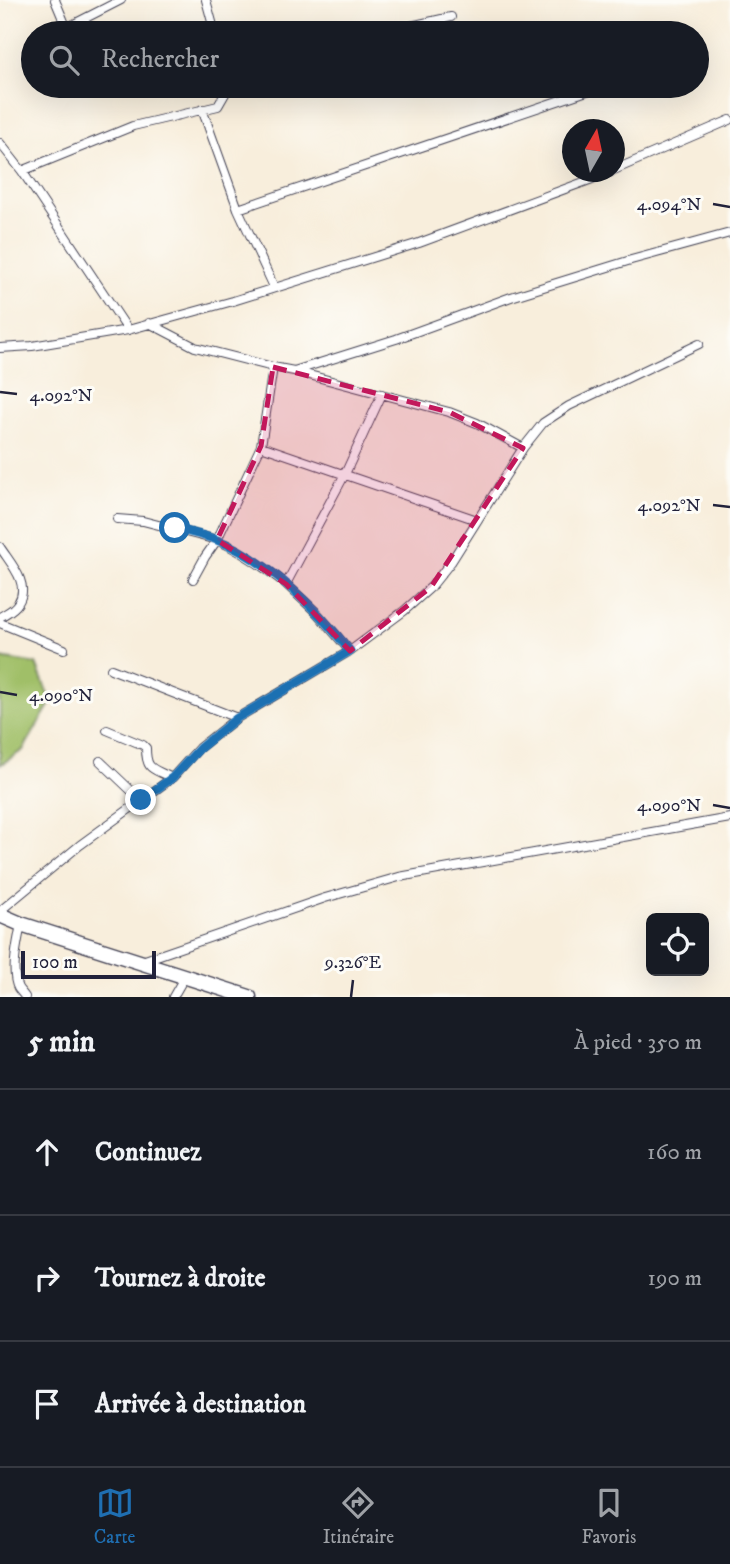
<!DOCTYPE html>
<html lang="fr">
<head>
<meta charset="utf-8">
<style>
  :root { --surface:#171b24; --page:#20242c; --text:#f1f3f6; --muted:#9ea1a6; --line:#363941; --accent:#1f6fb2 }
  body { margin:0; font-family:"IM FELL DW Pica",serif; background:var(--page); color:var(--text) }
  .controls { position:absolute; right:21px; bottom:21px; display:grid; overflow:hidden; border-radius:10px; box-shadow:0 7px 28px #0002 }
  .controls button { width:63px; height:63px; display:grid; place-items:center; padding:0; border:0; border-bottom:2px solid var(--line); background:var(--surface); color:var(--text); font:35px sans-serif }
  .compass { position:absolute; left:562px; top:119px; width:63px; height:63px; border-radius:50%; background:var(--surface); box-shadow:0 7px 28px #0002; rotate:9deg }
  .scale { position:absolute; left:21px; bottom:18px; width:135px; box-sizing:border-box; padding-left:7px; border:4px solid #22223b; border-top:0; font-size:19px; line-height:24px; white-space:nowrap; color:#22223b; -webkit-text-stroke:5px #fdfcf7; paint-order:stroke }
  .stop { position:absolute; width:21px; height:21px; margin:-16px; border:5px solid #1f6fb2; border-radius:50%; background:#fff }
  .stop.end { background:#1f6fb2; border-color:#fff; box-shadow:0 2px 7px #0008 }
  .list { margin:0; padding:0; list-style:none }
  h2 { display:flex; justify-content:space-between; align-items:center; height:91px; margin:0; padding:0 28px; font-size:30px }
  h2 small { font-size:23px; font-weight:400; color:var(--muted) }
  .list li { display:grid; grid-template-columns:46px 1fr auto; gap:21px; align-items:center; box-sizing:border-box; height:126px; padding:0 28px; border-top:2px solid var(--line) }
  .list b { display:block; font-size:26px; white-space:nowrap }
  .list em { font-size:23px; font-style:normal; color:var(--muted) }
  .icon { flex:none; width:38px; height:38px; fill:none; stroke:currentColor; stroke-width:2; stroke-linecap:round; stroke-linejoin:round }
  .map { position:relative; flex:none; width:730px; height:997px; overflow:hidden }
  .search { position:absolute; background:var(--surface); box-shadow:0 7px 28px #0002; left:21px; right:21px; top:21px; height:77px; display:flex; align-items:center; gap:18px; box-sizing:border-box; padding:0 24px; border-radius:38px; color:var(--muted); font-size:26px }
  .sheet { height:469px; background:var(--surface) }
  nav { display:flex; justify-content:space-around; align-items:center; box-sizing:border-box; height:98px; border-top:2px solid var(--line); background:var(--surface); font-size:19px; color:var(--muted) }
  nav a { display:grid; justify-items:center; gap:4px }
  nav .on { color:var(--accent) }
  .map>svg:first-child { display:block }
  .green { fill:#a0bf67; stroke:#617051; stroke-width:2 }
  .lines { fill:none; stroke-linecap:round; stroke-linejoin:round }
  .street-casing { stroke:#424153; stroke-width:10 }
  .highway-casing { stroke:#424153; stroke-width:17 }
  .street { stroke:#fff; stroke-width:8 }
  .highway { stroke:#fff; stroke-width:14 }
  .route { stroke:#1f6fb2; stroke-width:9 }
  .marked { fill:#c2185b; fill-opacity:0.2; stroke:#c2185b; stroke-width:5; stroke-dasharray:14 9; stroke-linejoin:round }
  .ticks { fill:none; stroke:#22223b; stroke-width:2.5 }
  .ticks-label { font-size:18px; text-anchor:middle; fill:#22223b; stroke:#fdfcf7; stroke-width:6; stroke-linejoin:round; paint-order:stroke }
</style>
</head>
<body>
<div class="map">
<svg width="730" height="997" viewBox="0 0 730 997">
  <rect width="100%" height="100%" fill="#fdfcf7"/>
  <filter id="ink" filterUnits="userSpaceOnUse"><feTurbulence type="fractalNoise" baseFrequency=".0143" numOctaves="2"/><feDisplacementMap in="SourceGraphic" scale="14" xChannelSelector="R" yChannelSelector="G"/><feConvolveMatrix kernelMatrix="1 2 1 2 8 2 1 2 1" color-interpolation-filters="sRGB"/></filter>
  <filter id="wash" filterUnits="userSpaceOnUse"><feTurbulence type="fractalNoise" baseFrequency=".00686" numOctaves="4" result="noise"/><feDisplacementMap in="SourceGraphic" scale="28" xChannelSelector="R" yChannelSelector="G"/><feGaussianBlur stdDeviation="1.57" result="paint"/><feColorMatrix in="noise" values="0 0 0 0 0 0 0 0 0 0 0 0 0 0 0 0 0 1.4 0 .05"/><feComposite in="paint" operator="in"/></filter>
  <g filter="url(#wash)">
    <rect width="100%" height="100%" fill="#f8eedc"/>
    <path class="green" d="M0,658L36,664L51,702L23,750L0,765Z"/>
  </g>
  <g filter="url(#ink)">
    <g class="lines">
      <g class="street-casing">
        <path id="street" d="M55,0L65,24L70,26L121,0
          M206,0L215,33
          M379,33L451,17
          M202,109L238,209L274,287
          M0,143L22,171L133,126L218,106L226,92L227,86
          M614,170L730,120
          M22,171L128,330
          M238,209L602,86
          M149,323L195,347L273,367L294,371L449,412L477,423L523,448
          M0,348L32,346L128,330L233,301L419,243L611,172
          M273,367L261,446L217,540C242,551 264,567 286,584L345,474L382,394
          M294,371L396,339L511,297L631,260L730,233
          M261,446L477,520
          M117,519L143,521L217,540L205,557L193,579
          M0,547C10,563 31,584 18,603C14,610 6,613 0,617
          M286,584L316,612L350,651
          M0,623L64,649
          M111,669L237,718
          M107,730L143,745L146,748C146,771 153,768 172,778
          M100,761L141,800
          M0,911L80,845L172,778L199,748L237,718L350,651L404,611L431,587L451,562L523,448L543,423L569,406L699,344
          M21,924C18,941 10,972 18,988C20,991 23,994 25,997
          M142,961L325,898L399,877L730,818
          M173,997L185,976"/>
      </g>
      <g class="highway-casing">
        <path id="highway" d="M0,915L21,924L249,997"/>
      </g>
      <use href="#street" class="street"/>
      <use href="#highway" class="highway"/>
    </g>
  </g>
  <g class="lines" filter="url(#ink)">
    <path class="route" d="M141,800L172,778L200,748L237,718L350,651C318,610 267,559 217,540C204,535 189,532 175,528"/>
  </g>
  <path class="marked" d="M273,367L449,412L523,448L431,587L350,651L286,584L217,540L261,446Z"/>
  <path class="ticks" d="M713,204L730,207M0,392L17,394M713,505L730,507M0,692L17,695M713,805L730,808M351,997L353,980"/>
  <g class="ticks-label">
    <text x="669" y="210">4.094°N</text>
    <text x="61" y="401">4.092°N</text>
    <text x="669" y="511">4.092°N</text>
    <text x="61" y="701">4.090°N</text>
    <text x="669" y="811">4.090°N</text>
    <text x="353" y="968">9.326°E</text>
  </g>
</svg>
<div class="controls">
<button><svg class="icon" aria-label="locate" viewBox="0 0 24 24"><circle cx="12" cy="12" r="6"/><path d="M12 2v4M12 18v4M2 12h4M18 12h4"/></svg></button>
</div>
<svg class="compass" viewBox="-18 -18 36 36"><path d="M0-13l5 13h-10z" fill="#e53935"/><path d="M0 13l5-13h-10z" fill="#9ea1a6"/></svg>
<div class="scale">100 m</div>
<div class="stop" style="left:175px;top:528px"></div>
<div class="stop end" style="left:141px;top:800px"></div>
<div class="search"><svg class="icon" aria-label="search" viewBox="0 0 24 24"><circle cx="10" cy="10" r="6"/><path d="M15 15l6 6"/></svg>Rechercher</div>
</div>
<section class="sheet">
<h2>5 min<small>À pied · 350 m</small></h2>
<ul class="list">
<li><svg class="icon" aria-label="ahead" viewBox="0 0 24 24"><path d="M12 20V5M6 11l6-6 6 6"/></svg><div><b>Continuez</b></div><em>160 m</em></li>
<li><svg class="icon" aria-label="right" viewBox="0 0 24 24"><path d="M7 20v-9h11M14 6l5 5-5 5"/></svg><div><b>Tournez à droite</b></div><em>190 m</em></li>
<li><svg class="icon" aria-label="arrive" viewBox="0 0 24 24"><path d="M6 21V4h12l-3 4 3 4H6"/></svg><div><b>Arrivée à destination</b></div></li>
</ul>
</section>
<nav>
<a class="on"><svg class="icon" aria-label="map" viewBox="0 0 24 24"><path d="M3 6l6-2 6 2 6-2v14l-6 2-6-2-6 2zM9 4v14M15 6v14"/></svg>Carte</a>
<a><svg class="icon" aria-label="directions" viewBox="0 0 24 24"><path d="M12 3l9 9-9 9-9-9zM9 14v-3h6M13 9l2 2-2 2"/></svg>Itinéraire</a>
<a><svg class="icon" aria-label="saved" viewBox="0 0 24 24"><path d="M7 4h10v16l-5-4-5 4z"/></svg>Favoris</a>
</nav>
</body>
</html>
